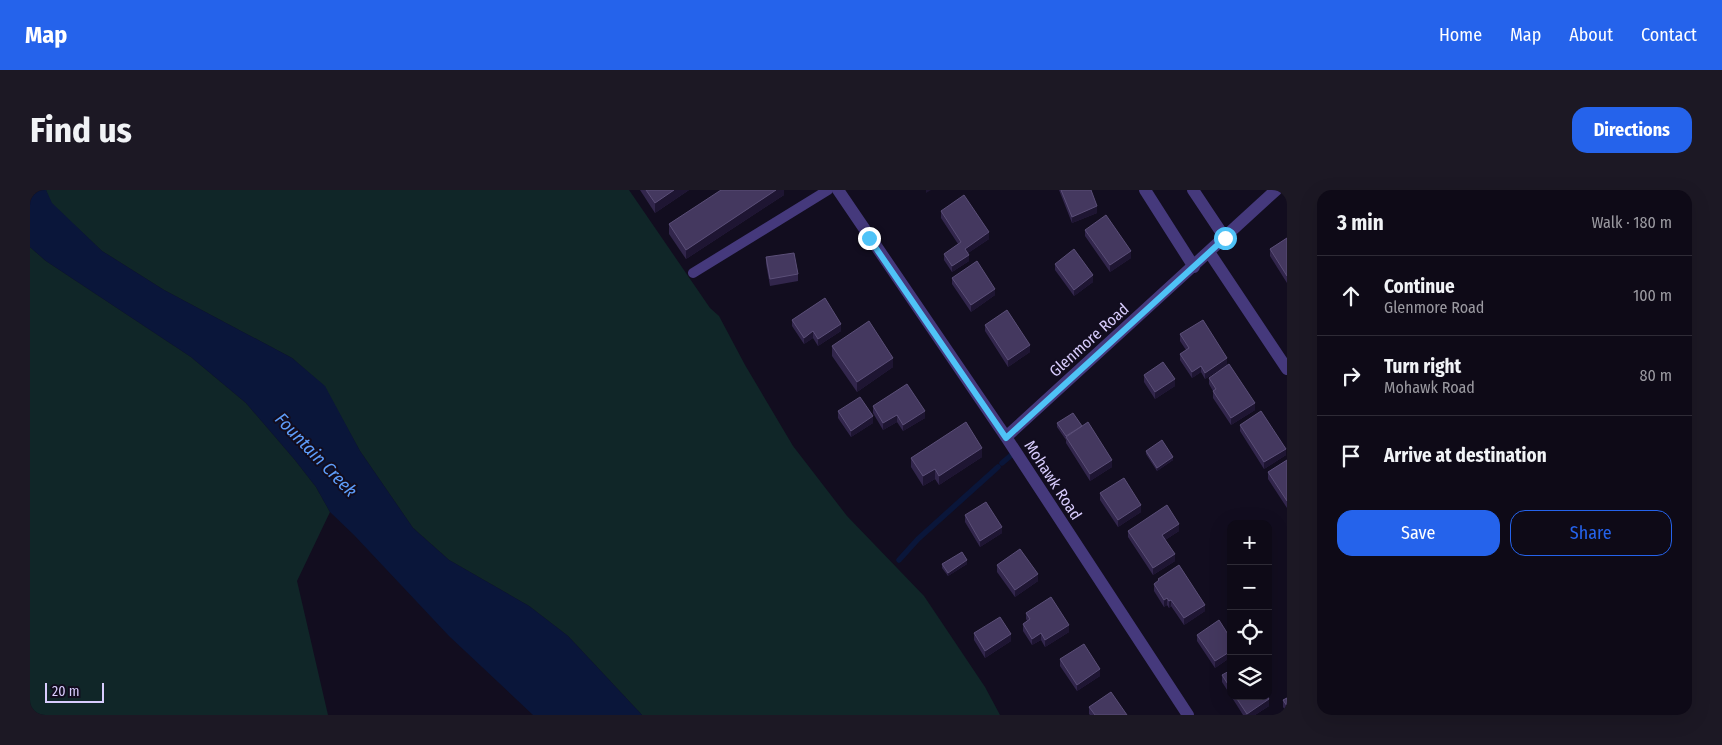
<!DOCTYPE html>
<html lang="en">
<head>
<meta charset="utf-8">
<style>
  :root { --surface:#0e0a17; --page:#1c1824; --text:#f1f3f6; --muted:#9b9aa1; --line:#2e2b36; --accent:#2563eb }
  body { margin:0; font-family:"Fira Sans Condensed",sans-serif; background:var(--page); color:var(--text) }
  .controls { position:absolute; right:15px; bottom:15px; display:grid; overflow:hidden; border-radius:10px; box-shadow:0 5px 20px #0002 }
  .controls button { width:45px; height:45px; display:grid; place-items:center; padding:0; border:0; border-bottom:1px solid var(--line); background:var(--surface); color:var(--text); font:25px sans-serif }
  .scale { position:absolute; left:15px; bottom:12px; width:59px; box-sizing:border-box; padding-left:5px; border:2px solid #d8ccfd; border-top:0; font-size:14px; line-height:18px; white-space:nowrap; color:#d8ccfd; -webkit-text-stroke:4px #120d1f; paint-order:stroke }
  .stop { position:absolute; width:15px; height:15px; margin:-11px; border:4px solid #4fc3f7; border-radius:50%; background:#fff }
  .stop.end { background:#4fc3f7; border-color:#fff; box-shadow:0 1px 5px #0008 }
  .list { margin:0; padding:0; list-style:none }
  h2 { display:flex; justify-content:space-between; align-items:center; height:65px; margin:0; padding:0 20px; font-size:21px }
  h2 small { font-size:16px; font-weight:400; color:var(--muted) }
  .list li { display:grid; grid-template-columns:32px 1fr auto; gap:15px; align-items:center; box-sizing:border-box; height:80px; padding:0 20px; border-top:1px solid var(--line) }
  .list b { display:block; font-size:19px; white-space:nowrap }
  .list p { margin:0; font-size:16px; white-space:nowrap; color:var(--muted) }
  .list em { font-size:16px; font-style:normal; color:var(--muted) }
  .actions { display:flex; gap:10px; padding:15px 20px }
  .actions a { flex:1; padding:11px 0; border:1px solid var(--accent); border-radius:15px; text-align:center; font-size:18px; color:var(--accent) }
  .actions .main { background:var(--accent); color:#fff }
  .icon { flex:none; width:28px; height:28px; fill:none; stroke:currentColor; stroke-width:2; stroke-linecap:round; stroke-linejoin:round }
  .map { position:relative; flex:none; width:1257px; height:525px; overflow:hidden; border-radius:15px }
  header { display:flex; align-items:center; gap:30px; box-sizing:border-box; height:70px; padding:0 25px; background:var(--accent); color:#fff }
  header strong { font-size:24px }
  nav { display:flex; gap:28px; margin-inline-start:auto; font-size:18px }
  .intro { display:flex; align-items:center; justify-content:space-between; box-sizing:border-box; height:120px; padding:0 30px }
  h1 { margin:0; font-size:35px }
  .button { padding:12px 22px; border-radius:15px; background:var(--accent); color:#fff; font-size:18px; font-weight:700 }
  main { display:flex; gap:30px; padding:0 30px }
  aside { flex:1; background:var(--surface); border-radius:15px; box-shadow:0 5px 20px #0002 }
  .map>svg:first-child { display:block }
  .green { fill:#102628 }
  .water { fill:#0a163a }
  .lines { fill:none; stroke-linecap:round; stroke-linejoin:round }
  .stream { stroke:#0a163a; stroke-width:5.5 }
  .lane { stroke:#45397c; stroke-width:10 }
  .street { stroke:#45397c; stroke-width:12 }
  .wall { fill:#32264c }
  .shaded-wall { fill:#1e1532 }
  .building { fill:#44385f; stroke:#5b4f78 }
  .route { stroke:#4fc3f7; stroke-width:6 }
  .labels { text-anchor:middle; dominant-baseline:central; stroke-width:4; stroke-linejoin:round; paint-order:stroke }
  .street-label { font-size:16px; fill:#d8ccfd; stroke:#120d1f }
  .water-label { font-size:18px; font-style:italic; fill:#5e9dfa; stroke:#120d1f }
</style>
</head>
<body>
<header>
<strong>Map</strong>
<nav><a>Home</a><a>Map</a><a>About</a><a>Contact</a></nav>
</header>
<div class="intro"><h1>Find us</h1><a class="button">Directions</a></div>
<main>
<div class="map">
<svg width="1257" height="525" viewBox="0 0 1257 525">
  <rect width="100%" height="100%" fill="#120d1f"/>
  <path class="green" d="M16,0H599L680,118L689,126L715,175L763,256L817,326L894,406L955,497L970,525H612L538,446L499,416L419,370L383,338L330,261L294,196L262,168L134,100L72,61L21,13Z
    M0,57L16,71L161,167L216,213L265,270L286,297L300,322L267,391L298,525H4L0,516Z"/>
  <path class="water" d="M0,0H16L22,13L72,61L134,100L262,168L295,196L330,261L383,338L419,370L499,416L538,446L612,525H503L419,446L324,345L300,322L286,297L265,270L216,213L161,167L16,71L0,57Z"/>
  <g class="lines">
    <path class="stream" d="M972,273L985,262
      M869,370L888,349L968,277"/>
    <path class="lane" d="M663,83L798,0"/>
    <path class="street" d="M808,0L976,247L1158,525
      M1115,0L1164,77
      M1163,0L1195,48
      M1179,62L1257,179
      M976,247L1246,0"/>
  </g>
  <path class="wall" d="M610,0H659L625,23Z
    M754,0V5L656,69L639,44V34Z
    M1029,0H1061L1067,23L1042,33Z
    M911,21L959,49L938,63L939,71L922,82L914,70V64L928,54L911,28Z
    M1055,40L1101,68L1080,82L1055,46Z
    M1257,48V93L1240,66V59Z
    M736,67L768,84V91L740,96L736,74Z
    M1025,74L1063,92L1044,106L1025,80Z
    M922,88L965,105L941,122L922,94Z
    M762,130L811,141L788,156L783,148L774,154L762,136Z
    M955,135L1000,162L978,177L955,141Z
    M1150,144L1197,175L1175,189L1171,182L1162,188L1150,170V164L1156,160L1150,151Z
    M802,156L863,177L827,202L802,166Z
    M1114,185L1145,196L1125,209L1114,192Z
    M1179,188L1225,220L1201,235L1183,208V201L1179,194Z
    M843,216L895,228L873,241L867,232L853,240L843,223Z
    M808,221L843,233L821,247L808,228Z
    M1027,233L1052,236L1082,277L1060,291L1036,253V250L1027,237Z
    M1210,235L1256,265L1234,279L1210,241Z
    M1116,261L1143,270L1127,281L1116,264Z
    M952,267L909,295L905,289L893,296L881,277V268Z
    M1257,270V318L1238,289V282Z
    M1070,303L1111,322L1088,337L1070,310Z
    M935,325L972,343L950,357L935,332Z
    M1098,341H1149L1135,350L1145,371L1123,385L1098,347Z
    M912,374H937L918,386L912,378Z
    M967,375L1008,391L985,407L967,382Z
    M1128,389L1175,421L1154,435L1141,416L1139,418L1137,415L1134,417L1124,401V394L1128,391Z
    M996,423L1039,442L1015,457L1011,450L1002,455L993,441V434L997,431L996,429Z
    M944,443L981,451L955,468L944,450Z
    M1167,445L1201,449V467L1185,478L1167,451Z
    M1030,469L1070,486L1047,501L1030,476Z
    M1201,480V506L1192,492V485Z
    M1201,506H1237L1239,516L1225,525H1213Z
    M1257,508V523L1253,517V510Z
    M1059,517L1097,525H1060L1059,524Z"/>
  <path class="shaded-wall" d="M644,0H659L625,23V13Z
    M746,0H754V5L656,69V60Z
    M896,0H901L896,3Z
    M1067,16V23L1042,33V27Z
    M959,42V49L935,65V59Z
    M1101,61V68L1080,82V75Z
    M939,65V71L922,82V76Z
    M1063,85V92L1044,106V100Z
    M965,99V105L941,122V115Z
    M811,134V141L788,156V149Z
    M783,141V148L774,154V148Z
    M1000,155V162L978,177V170Z
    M863,168V177L827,202V192Z
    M1197,168V175L1175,189V183Z
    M1171,176V182L1162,188V182Z
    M1145,189V196L1125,209V202Z
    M1225,213V220L1201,235V228Z
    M895,221V228L873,241V235Z
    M867,225V232L853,240V233Z
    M843,226V233L821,247V241Z
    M952,258V267L909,295V286Z
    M1256,259V265L1234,279V272Z
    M1143,267V270L1127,281V278Z
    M1082,270V277L1060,291V284Z
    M905,279V289L893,296V286Z
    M1111,315V322L1088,337V330Z
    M1149,334V341L1132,352V345Z
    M972,337V343L950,357V351Z
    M1145,364V371L1123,385V378Z
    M937,370V374L918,386V383Z
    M1008,384V391L985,407V400Z
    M1137,408V415L1134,417V410Z
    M1141,410V416L1139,418V411Z
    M1175,415V421L1154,435V428Z
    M1039,435V442L1015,457V450Z
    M1011,443V450L1002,455V449Z
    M981,444V451L955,468V461Z
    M1201,461V467L1185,478V471Z
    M1070,479V486L1047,501V495Z
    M1239,509V516L1225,525H1217V524Z"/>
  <path class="building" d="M616,0H644L625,13Z
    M691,0H746L656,60L639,34Z
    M1031,0H1061L1067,16L1042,27Z
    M934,5L959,42L935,59L939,65L922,76L914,64L931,52L911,21Z
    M1076,25L1101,61L1080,75L1055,40Z
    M1257,48V86L1240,59Z
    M1044,59L1063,85L1044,100L1025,74Z
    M764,63L768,84L740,89L736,67Z
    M947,71L965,99L941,115L922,88Z
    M795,108L811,134L788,149L783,141L774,148L762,130Z
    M977,120L1000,155L978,170L955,135Z
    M1173,130L1197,168L1175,183L1171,176L1162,182L1150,164L1159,158L1150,144Z
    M839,131L863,168L827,192L802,156Z
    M1133,172L1145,189L1125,202L1114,185Z
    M1199,174L1225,213L1201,228L1183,201L1186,199L1179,188Z
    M877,194L895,221L873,235L867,225L853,233L843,216Z
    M830,207L843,226L821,241L808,221Z
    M1231,221L1256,259L1234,272L1210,235Z
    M1043,223L1052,236L1036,246L1027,233Z
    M936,232L952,258L909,286L905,279L893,286L881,268Z
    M1058,232L1082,270L1060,284L1036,247Z
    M1132,250L1143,267L1127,278L1116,261Z
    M1257,270V311L1238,282Z
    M1094,288L1111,315L1088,330L1070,303Z
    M956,312L972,337L950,351L935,325Z
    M1137,315L1149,334L1132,345L1145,364L1123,378L1098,341Z
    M990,359L1008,384L985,400L967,375Z
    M932,362L937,370L918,383L912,374Z
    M1149,375L1175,415L1154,428L1141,410L1139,411L1137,408L1134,410L1124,394L1129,390L1128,389Z
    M1021,407L1039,435L1015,450L1011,443L1002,449L993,434L1000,429L996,423Z
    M970,427L981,444L955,461L944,443Z
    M1189,430L1201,449V461L1185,471L1167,445Z
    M1054,454L1070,479L1047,495L1030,469Z
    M1201,480V499L1192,485Z
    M1081,502L1097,525H1065L1059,517Z
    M1205,506H1237L1239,509L1217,524Z
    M1257,508V516L1253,510Z"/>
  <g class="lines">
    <path class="route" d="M839,48L976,248L1195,48"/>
  </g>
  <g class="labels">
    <g class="street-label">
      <text transform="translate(1059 150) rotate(-42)">Glenmore Road</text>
      <text transform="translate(1023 290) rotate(57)">Mohawk Road</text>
    </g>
    <g class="water-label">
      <text transform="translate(286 265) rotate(46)">Fountain Creek</text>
    </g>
  </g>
</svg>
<div class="controls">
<button>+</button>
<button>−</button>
<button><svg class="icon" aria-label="locate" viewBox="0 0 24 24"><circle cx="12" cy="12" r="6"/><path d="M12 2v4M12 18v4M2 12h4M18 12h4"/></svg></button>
<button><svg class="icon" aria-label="layers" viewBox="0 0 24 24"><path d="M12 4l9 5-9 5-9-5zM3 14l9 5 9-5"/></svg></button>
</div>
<div class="scale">20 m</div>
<div class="stop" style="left:1195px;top:48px"></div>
<div class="stop end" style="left:839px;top:48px"></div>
</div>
<aside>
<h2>3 min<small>Walk · 180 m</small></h2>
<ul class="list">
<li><svg class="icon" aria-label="ahead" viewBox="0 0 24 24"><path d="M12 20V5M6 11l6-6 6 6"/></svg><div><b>Continue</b><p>Glenmore Road</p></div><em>100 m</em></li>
<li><svg class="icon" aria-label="right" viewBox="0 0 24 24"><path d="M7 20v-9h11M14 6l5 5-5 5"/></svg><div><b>Turn right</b><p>Mohawk Road</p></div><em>80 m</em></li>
<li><svg class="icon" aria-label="arrive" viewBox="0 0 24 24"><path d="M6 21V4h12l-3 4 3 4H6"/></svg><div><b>Arrive at destination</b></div></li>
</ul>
<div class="actions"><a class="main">Save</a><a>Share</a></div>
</aside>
</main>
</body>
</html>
